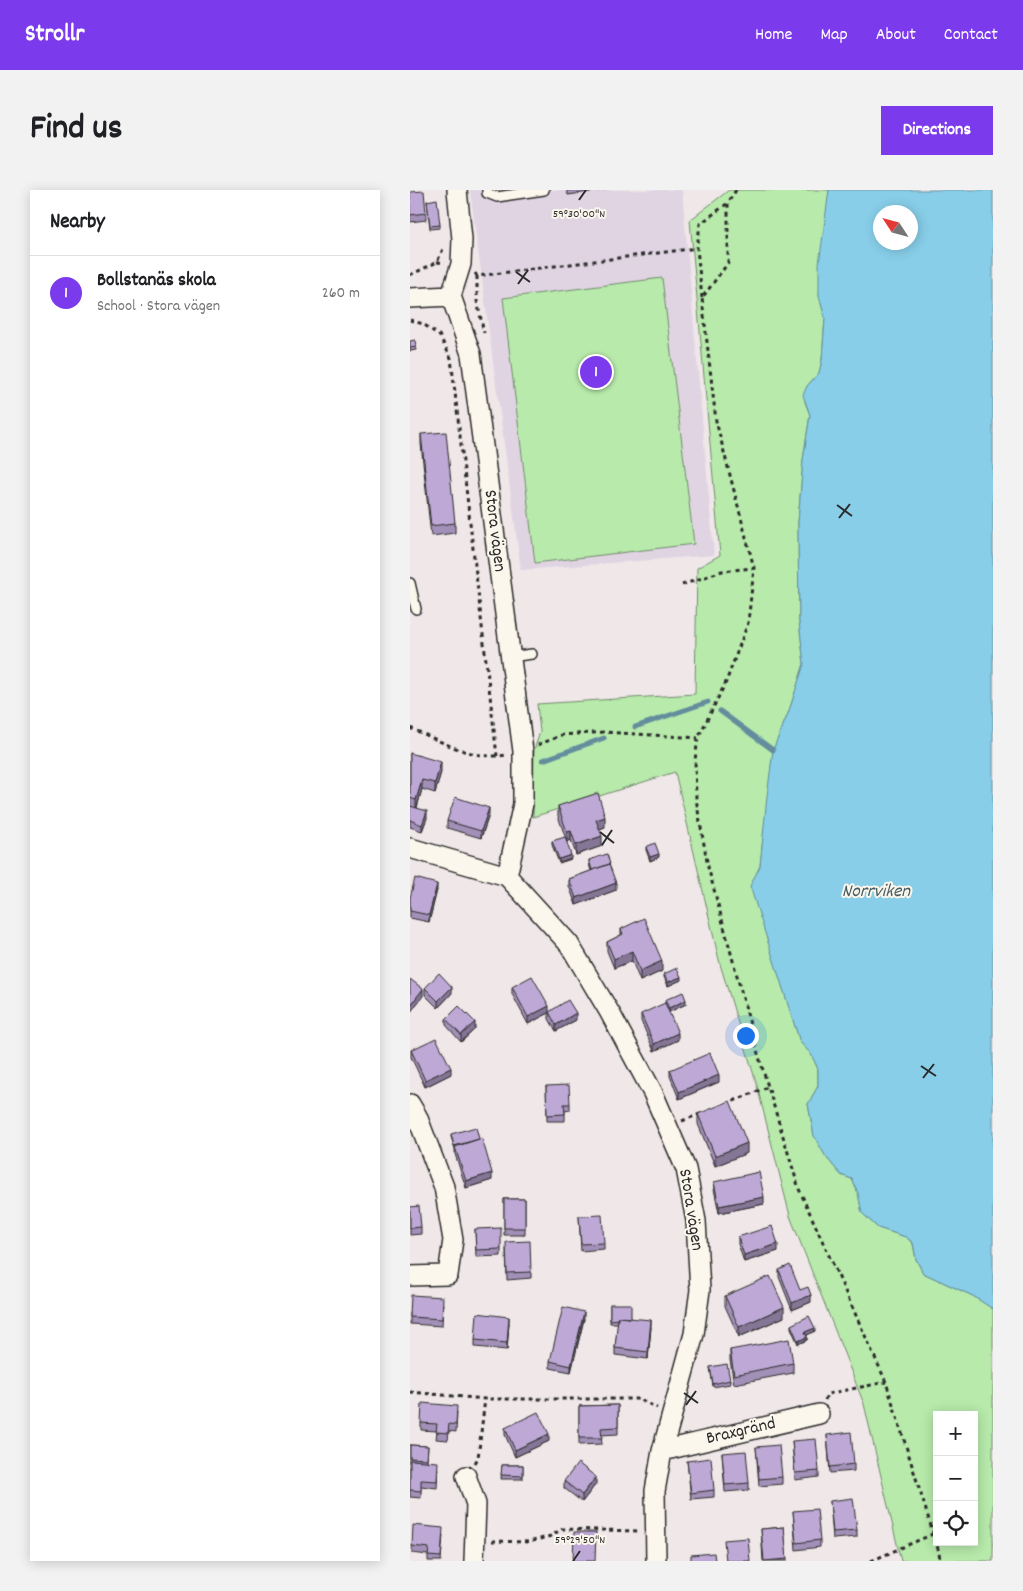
<!DOCTYPE html>
<html lang="en">
<head>
<meta charset="utf-8">
<style>
  :root { --surface:#fff; --page:#f2f2f2; --text:#202124; --muted:#757577; --line:#e0e0e0; --accent:#7c3aed }
  body { margin:0; font-family:Dekko,sans-serif; background:var(--page); color:var(--text) }
  .controls { position:absolute; right:15px; bottom:15px; display:grid; overflow:hidden; border-radius:0px; box-shadow:0 2px 12px #0003 }
  .controls button { width:45px; height:45px; display:grid; place-items:center; padding:0; border:0; border-bottom:1px solid var(--line); background:var(--surface); color:var(--text); font:25px sans-serif }
  .compass { position:absolute; left:463px; top:15px; width:45px; height:45px; border-radius:50%; background:var(--surface); box-shadow:0 2px 12px #0003; rotate:306deg }
  .you { position:absolute; left:335px; top:845px; width:18px; height:18px; margin:-12px; border:4px solid #fff; border-radius:50%; background:#1a73e8; box-shadow:0 0 0 8px #1a73e833 }
  .badge { display:grid; place-items:center; width:32px; height:32px; border-radius:50%; background:var(--accent); color:#fff; font-size:16px; font-weight:700 }
  .pin { position:absolute; translate:-50% -50%; border:2px solid #fff; box-shadow:0 1px 5px #0006 }
  .list { margin:0; padding:0; list-style:none }
  h2 { display:flex; justify-content:space-between; align-items:center; height:65px; margin:0; padding:0 20px; font-size:21px }
  h2 small { font-size:16px; font-weight:400; color:var(--muted) }
  .list li { display:grid; grid-template-columns:32px 1fr auto; gap:15px; align-items:center; box-sizing:border-box; height:75px; padding:0 20px; border-top:1px solid var(--line) }
  .list b { display:block; font-size:19px; white-space:nowrap }
  .list p { margin:0; font-size:16px; white-space:nowrap; color:var(--muted) }
  .list em { font-size:16px; font-style:normal; color:var(--muted) }
  .icon { flex:none; width:28px; height:28px; fill:none; stroke:currentColor; stroke-width:2; stroke-linecap:round; stroke-linejoin:round }
  .map { position:relative; flex:none; width:583px; height:1371px; overflow:hidden; border-radius:0px }
  header { display:flex; align-items:center; gap:30px; box-sizing:border-box; height:70px; padding:0 25px; background:var(--accent); color:#fff }
  header strong { font-size:24px }
  nav { display:flex; gap:28px; margin-inline-start:auto; font-size:18px }
  .intro { display:flex; align-items:center; justify-content:space-between; box-sizing:border-box; height:120px; padding:0 30px }
  h1 { margin:0; font-size:35px }
  .button { padding:12px 22px; border-radius:0px; background:var(--accent); color:#fff; font-size:18px; font-weight:700 }
  main { display:flex; gap:30px; padding:0 30px }
  aside { flex:1; background:var(--surface); border-radius:0px; box-shadow:0 2px 12px #0003 }
  .map>svg:first-child { display:block }
  .built { fill:#e0d4e3 }
  .green { fill:#b7eaab; stroke:#718a6b; fill-rule:evenodd }
  .water { fill:#88cee9; stroke:#638d9d; fill-rule:evenodd }
  .lines { fill:none; stroke-linecap:round; stroke-linejoin:round }
  .stream { stroke:#638d9d; stroke-width:5 }
  .service-casing { stroke:#2b2b2b; stroke-width:12 }
  .minor-casing { stroke:#2b2b2b; stroke-width:22 }
  .path { stroke:#2b2b2b; stroke-width:3; stroke-dasharray:4 4; stroke-linecap:butt }
  .service { stroke:#fbf7ec; stroke-width:9 }
  .minor { stroke:#fbf7ec; stroke-width:19 }
  .wall { fill:#a390b8; stroke:#2b2b2b }
  .shaded-wall { fill:#857696; stroke:#2b2b2b }
  .building { fill:#bea8d6; stroke:#2b2b2b }
  .ticks { fill:none; stroke:#2b2b2b; stroke-width:2 }
  .labels { text-anchor:middle; dominant-baseline:central; stroke-width:4; stroke-linejoin:round; paint-order:stroke }
  .street-label { font-size:18px; fill:#2b2b2b; stroke:#fbf7ec }
  .water-label { font-size:19px; font-style:italic; fill:#475c64; stroke:#fbf7ec }
  .ticks-label { font-size:12px; text-anchor:middle; fill:#2b2b2b; stroke:#fbf7ec; stroke-width:4; stroke-linejoin:round; paint-order:stroke }
</style>
</head>
<body>
<header>
<strong>Strollr</strong>
<nav><a>Home</a><a>Map</a><a>About</a><a>Contact</a></nav>
</header>
<div class="intro"><h1>Find us</h1><a class="button">Directions</a></div>
<main>
<aside>
<h2>Nearby<small></small></h2>
<ul class="list">
<li><span class="badge">1</span><div><b>Bollstanäs skola</b><p>School · Stora vägen</p></div><em>260 m</em></li>
</ul>
</aside>
<div class="map">
<svg width="583" height="1371" viewBox="0 0 583 1371">
  <rect width="100%" height="100%" fill="#efe7e8"/>
  <filter id="ink" filterUnits="userSpaceOnUse"><feTurbulence type="fractalNoise" baseFrequency=".02" numOctaves="2"/><feDisplacementMap in="SourceGraphic" scale="10" xChannelSelector="R" yChannelSelector="G"/><feConvolveMatrix kernelMatrix="1 2 1 2 8 2 1 2 1" color-interpolation-filters="sRGB"/></filter>
  <g filter="url(#ink)">
    <path class="built" d="M60,0H272L304,365L111,380Z"/>
    <path class="green" d="M319,0H419L409,106L415,128L412,170L409,183L397,196L395,212L400,225L393,270L388,333L389,432L394,474L379,521L363,560L350,676L341,697L390,852L401,864L408,879V896L398,914L404,946L416,967L431,985L442,989L448,1003L452,1023L468,1038L496,1047L503,1054L506,1069L513,1083L563,1106L583,1119V1371H491L454,1214L380,1026L346,892L310,774L265,582L123,627L124,560L130,542L127,514L285,504L287,378L310,365L280,30ZM527,1225H564V1352H527Z
      M252,88L284,354L125,373L93,108Z"/>
    <path class="water" d="M419,0H583V1119L563,1106L513,1083L506,1069L503,1053L496,1047L468,1038L452,1023L448,1003L442,989L431,985L416,967L404,946L398,914L408,896V879L401,864L390,852L340,696L350,676L357,606L363,560L379,521L394,474L389,432L388,333L393,270L400,225L393,205L397,196L409,183L412,170L415,128L409,106V74ZM470,22H500V52H470Z"/>
    <g class="lines">
      <path class="stream" d="M310,521L363,560
        M225,537L298,512
        M133,570L194,548"/>
      <g class="service-casing">
        <path id="service" d="M77,0V3L87,7L134,0
          M0,393L6,419
          M100,467L122,464"/>
      </g>
      <g class="minor-casing">
        <path id="minor" d="M47,0L52,49L51,74L41,106L61,164L113,561V614L97,686L159,754L200,823L243,903L276,979L286,1031L290,1100L284,1144L252,1261L245,1301L246,1371
          M0,108L41,106
          M0,658L97,686
          M0,914L7,926L34,997L43,1050L38,1085L0,1086
          M252,1261L409,1224
          M56,1286L66,1314L64,1371"/>
      </g>
      <path class="path" d="M326,0L318,13V73L292,108L306,231L344,378L338,433L316,492L288,548L285,570L286,609L298,677L346,857L389,999L476,1192L529,1362L530,1371
        M27,72L35,73
        M65,83L67,86L287,58
        M0,85L27,72L33,59
        M67,86V111L74,143
        M292,108L287,58L290,34L318,13
        M0,130L13,134L29,145L41,168L87,566
        M272,395L312,381L344,378
        M0,538C29,550 63,571 96,565
        M128,555L152,545L195,542L288,548
        M316,914L358,897
        M272,931L292,923
        M0,1202L75,1209H229L247,1218
        M415,1210L417,1204L476,1192
        M65,1273L68,1268L75,1209
        M82,1351L119,1352L141,1346L152,1339L228,1341
        M461,1371L523,1344"/>
      <use href="#service" class="service"/>
      <use href="#minor" class="minor"/>
    </g>
    <path class="wall" d="M157,0H194L158,5Z
      M0,2L16,23V30L0,32Z
      M17,11L30,35V38L20,39Z
      M0,151L6,157V160L0,161Z
      M11,244L45,333V343L21,346L11,254Z
      M0,563L31,582L25,603L12,599L7,618L17,628L12,641L0,637Z
      M148,616L195,637L189,639L192,656L166,665L161,650L157,652L148,626Z
      M79,625L71,648L37,638V631Z
      M142,651L161,669L149,673L142,655Z
      M236,657L249,667L240,671L236,660Z
      M179,670L200,678L206,700L166,715L159,696V689L181,681L179,674Z
      M27,700L19,732L0,728V708Z
      M211,739L252,781L230,791L222,771L204,778L197,761V752L211,745Z
      M254,784L271,790L258,796L254,787Z
      M102,797L139,822L166,830L146,841L139,829V823L118,834L102,804Z
      M15,798L42,803L28,818L15,805Z
      M255,810L276,814L259,822L255,814Z
      M231,824L268,850L244,861L231,831Z
      M36,829L65,839L51,852L36,835Z
      M1,860L41,884L15,897L1,867Z
      M260,880L309,892L269,909L260,886Z
      M136,896L160,914V920L155,921V931H137Z
      M288,924L337,963L305,976L288,934Z
      M41,944L82,990L56,998L45,964V959L41,947Z
      M304,992L354,1014L309,1023L304,999Z
      M94,1009H115V1045H94Z
      M0,1017L11,1037V1044L0,1045Z
      M169,1026L194,1053V1059L171,1061Z
      M65,1039L91,1059V1066L66,1067Z
      M328,1047L368,1061L334,1072L328,1054Z
      M96,1059L121,1082V1088L97,1090Z
      M369,1080L401,1112L382,1120L369,1087Z
      M315,1106L374,1127L329,1147L315,1116Z
      M33,1114L32,1136L0,1134V1123Z
      M200,1114L221,1128L241,1137L238,1169L205,1165V1158L208,1133H200Z
      M174,1129L161,1182L140,1178V1171Z
      M99,1133L97,1160L65,1157V1150Z
      M381,1135L405,1141L397,1145V1150L388,1154L381,1138Z
      M320,1160L383,1173V1183L324,1194L320,1170Z
      M300,1177L320,1190V1194L303,1197Z
      M208,1215V1244L191,1245L192,1254L169,1255V1216Z
      M47,1222L46,1242L39,1241L38,1250L26,1249L27,1241L11,1240V1233Z
      M95,1238L139,1251L105,1267L95,1245Z
      M417,1245L444,1274V1281L420,1283Z
      M382,1251L409,1281V1287L385,1290Z
      M0,1255L18,1256L17,1271L28,1279L27,1298L11,1296V1308L0,1307Z
      M346,1257L372,1287V1294L349,1296Z
      M312,1263L339,1293V1300L315,1302Z
      M277,1271L304,1300V1307L281,1309Z
      M92,1275H113V1289H91Z
      M154,1291L186,1294L172,1312L154,1298Z
      M420,1311L447,1340V1347L423,1349Z
      M383,1321L410,1350V1357L386,1360Z
      M374,1337L377,1371H353L351,1339Z
      M33,1345L31,1371H18V1365L2,1363V1356Z"/>
    <path class="shaded-wall" d="M31,572V582L25,603V593Z
      M12,590V599L6,620V610Z
      M79,618V625L71,648V641Z
      M17,621V628L12,641V635Z
      M195,627V637L186,640V630Z
      M161,641V650L157,652V642Z
      M192,646V656L166,665V655Z
      M249,664V667L240,671V667Z
      M161,665V669L149,673V669Z
      M206,693V700L166,715V708Z
      M27,694V700L19,732V725Z
      M222,761V771L204,778V769Z
      M252,771V781L230,791V781Z
      M271,787V790L258,796V792Z
      M42,797V803L28,818V811Z
      M13,799V806L0,823V816Z
      M276,810V814L259,822V818Z
      M139,816V823L118,834V827Z
      M166,823V830L146,841V835Z
      M65,832V839L51,852V845Z
      M268,843V850L244,861V854Z
      M41,878V884L15,897V890Z
      M309,885V892L269,909V902Z
      M337,953V963L305,976V966Z
      M82,983V990L56,998V991Z
      M354,1007V1014L309,1023V1016Z
      M368,1054V1061L334,1072V1065Z
      M401,1105V1112L382,1120V1113Z
      M374,1117V1127L329,1147V1137Z
      M174,1122V1129L161,1182V1176Z
      M99,1127V1133L97,1160V1153Z
      M241,1130V1137L238,1169V1162Z
      M405,1138V1141L395,1146V1142Z
      M397,1147V1150L388,1154V1151Z
      M139,1244V1251L105,1267V1260Z
      M186,1287V1294L172,1312V1305Z"/>
    <path class="building" d="M14,1L16,23L0,25V2Z
      M27,9L30,35L20,36L17,11Z
      M5,150L6,157L0,158V151Z
      M36,242L45,333L21,336L11,244Z
      M0,563L31,572L25,593L12,590L6,610L0,608Z
      M188,603L195,627L186,630L192,646L166,655L161,641L157,642L148,616Z
      M45,607L79,618L71,641L37,631Z
      M0,616L17,621L12,635L0,630Z
      M155,647L161,665L149,669L142,651Z
      M245,653L249,664L240,667L236,657Z
      M197,664L200,674L182,680L179,670Z
      M199,674L206,693L166,708L159,689Z
      M5,688L27,694L19,725L0,721V708Z
      M234,728L252,771L230,781L222,761L204,769L197,752L213,744L211,739Z
      M267,778L271,787L258,792L254,784Z
      M29,783L42,797L28,811L15,798Z
      M122,786L139,816L118,827L102,797Z
      M0,789L13,799L0,816Z
      M273,802L276,810L259,818L255,810Z
      M158,810L166,823L146,835L139,822Z
      M255,813L268,843L244,854L231,824Z
      M49,816L65,832L51,845L36,829Z
      M26,848L41,878L15,890L1,860Z
      M300,863L309,885L269,902L260,880Z
      M159,895L160,914H154L155,924L137,925L136,896Z
      M320,911L337,953L305,966L288,924Z
      M66,937L69,949L44,956L41,944Z
      M72,948L82,983L56,991L45,957Z
      M349,982L354,1007L309,1016L304,992Z
      M94,1009H115V1038H94Z
      M9,1016L11,1037L0,1038V1017Z
      M192,1025L194,1053L171,1054L169,1026Z
      M362,1036L368,1054L334,1065L328,1047Z
      M91,1038V1059L66,1060L65,1039Z
      M120,1051L121,1082L97,1083L96,1052Z
      M380,1075L390,1100L398,1097L401,1105L382,1113L369,1080Z
      M360,1086L374,1117L329,1137L315,1106Z
      M1,1105L33,1107L32,1129L0,1127Z
      M200,1114H221V1128L208,1127V1129L200,1130Z
      M153,1117L174,1122L161,1176L140,1171Z
      M67,1123L99,1127L97,1153L65,1150Z
      M399,1126L405,1138L395,1142L397,1147L388,1151L381,1135Z
      M208,1127L241,1130L238,1162L205,1158Z
      M379,1149L383,1173L324,1185L320,1160Z
      M317,1174L320,1190L303,1194L300,1177Z
      M12,1213L47,1216L46,1235L39,1234L38,1243L26,1242L27,1234L11,1233Z
      M208,1215V1237L191,1238L192,1248H169V1216Z
      M128,1222L139,1244L105,1260L95,1238Z
      M441,1242L444,1274L420,1277L417,1245Z
      M406,1249L409,1281L385,1283L382,1251Z
      M0,1255L18,1256L17,1269L0,1268Z
      M369,1255L372,1287L349,1289L346,1257Z
      M336,1261L339,1293L315,1295L312,1263Z
      M301,1268L304,1300L281,1303L277,1271Z
      M0,1270L28,1272L27,1291L11,1290V1301L0,1300Z
      M168,1273L186,1287L172,1305L154,1291Z
      M92,1275H113V1286L91,1285Z
      M443,1308L447,1340L423,1342L420,1311Z
      M407,1319L410,1350L386,1353L383,1321Z
      M3,1335L33,1338L31,1367L18,1366L19,1358L2,1356Z
      M374,1337L377,1369L354,1371L351,1339Z
      M164,1342H186L185,1371H163Z
      M338,1348L340,1371H316L314,1350Z
      M304,1363L305,1371H281V1365Z"/>
  </g>
  <path class="ticks" d="M169,10L176,0M106,82L120,92M108,94L118,80M427,315L442,326M429,328L440,314M190,642L204,653M192,655L202,640M511,876L526,886M513,888L524,874M274,1203L288,1213M276,1215L286,1201M163,1371L170,1361"/>
  <g class="labels">
    <g class="street-label">
      <text transform="translate(84 341) rotate(83)">Stora vägen</text>
      <text transform="translate(280 1020) rotate(81)">Stora vägen</text>
      <text transform="translate(331 1242) rotate(-13)">Braxgränd</text>
    </g>
    <g class="water-label">
      <text x="466" y="702">Norrviken</text>
    </g>
  </g>
  <g class="ticks-label">
    <text x="169" y="27">59°30'00"N</text>
    <text x="170" y="1353">59°29'50"N</text>
  </g>
</svg>
<div class="controls">
<button>+</button>
<button>−</button>
<button><svg class="icon" aria-label="locate" viewBox="0 0 24 24"><circle cx="12" cy="12" r="6"/><path d="M12 2v4M12 18v4M2 12h4M18 12h4"/></svg></button>
</div>
<svg class="compass" viewBox="-18 -18 36 36"><path d="M0-13l5 13h-10z" fill="#e53935"/><path d="M0 13l5-13h-10z" fill="#757577"/></svg>
<div class="you"></div>
<div class="pin badge" style="left:186px;top:182px">1</div>
</div>
</main>
</body>
</html>
